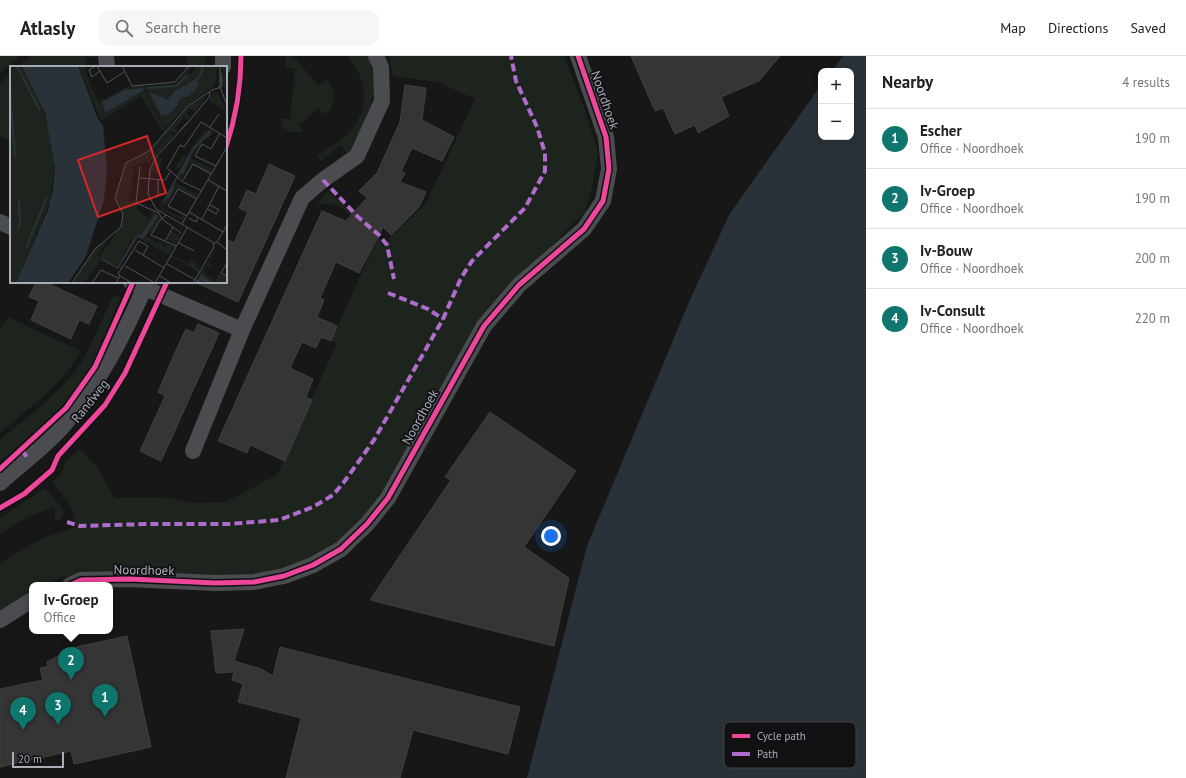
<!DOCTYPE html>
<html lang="en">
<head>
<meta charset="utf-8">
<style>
  :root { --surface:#fff; --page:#f6f6f6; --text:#222; --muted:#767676; --line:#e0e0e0; --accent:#0f766e }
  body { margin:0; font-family:"PT Sans",sans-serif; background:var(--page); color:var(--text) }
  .controls { position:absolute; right:12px; top:12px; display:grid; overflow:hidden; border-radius:8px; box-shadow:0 2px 10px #0003 }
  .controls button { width:36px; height:36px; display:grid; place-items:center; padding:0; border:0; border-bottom:1px solid var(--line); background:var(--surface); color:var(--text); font:20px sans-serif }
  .scale { position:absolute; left:12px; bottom:10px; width:52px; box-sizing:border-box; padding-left:4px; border:2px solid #a8adb8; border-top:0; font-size:11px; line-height:14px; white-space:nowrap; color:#a8adb8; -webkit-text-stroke:3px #111113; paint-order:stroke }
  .you { position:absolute; left:551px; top:480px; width:14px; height:14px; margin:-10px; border:3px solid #fff; border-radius:50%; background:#1a73e8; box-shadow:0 0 0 6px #1a73e833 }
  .badge { display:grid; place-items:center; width:26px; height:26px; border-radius:50%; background:var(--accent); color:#fff; font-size:13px; font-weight:700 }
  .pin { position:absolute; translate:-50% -33px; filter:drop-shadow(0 1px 2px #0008) }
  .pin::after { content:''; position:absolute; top:21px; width:14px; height:12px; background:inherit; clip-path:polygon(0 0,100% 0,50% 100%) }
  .popup { position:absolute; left:29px; top:526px; width:84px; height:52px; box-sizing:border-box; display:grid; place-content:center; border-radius:8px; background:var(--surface); filter:drop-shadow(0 1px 3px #0005); font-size:13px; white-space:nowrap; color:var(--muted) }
  .popup b { font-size:15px; color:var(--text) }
  .popup::after { content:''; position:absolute; left:50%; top:100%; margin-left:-8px; border:8px solid transparent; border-top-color:var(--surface) }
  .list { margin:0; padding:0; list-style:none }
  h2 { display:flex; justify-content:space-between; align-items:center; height:52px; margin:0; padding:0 16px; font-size:17px }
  h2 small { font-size:13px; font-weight:400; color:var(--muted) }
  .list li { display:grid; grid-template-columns:26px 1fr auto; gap:12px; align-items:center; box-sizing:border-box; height:60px; padding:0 16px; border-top:1px solid var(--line) }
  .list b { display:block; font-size:15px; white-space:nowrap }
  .list p { margin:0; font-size:13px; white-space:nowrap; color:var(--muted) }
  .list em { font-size:13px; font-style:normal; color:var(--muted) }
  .icon { flex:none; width:22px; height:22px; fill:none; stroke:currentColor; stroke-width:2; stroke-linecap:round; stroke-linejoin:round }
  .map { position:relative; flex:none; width:866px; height:722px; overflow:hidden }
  header { display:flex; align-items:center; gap:24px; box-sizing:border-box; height:56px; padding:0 20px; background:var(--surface); border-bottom:1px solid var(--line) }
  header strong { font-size:19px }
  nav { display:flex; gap:22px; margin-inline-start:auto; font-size:14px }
  .search { width:280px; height:36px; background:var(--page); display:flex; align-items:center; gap:10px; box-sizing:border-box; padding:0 14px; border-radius:12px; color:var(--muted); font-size:15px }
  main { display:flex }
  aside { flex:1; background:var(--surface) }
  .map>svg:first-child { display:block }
  .green { fill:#1d241e }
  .water { fill:#2a3239 }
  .building { fill:#353536; stroke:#3f4043 }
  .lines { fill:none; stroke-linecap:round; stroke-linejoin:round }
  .street { stroke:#4b4c50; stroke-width:16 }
  .quiet { stroke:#b06ccc; stroke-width:4; stroke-dasharray:8 4; stroke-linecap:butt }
  .cycleway-casing { stroke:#111113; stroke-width:8 }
  .cycleway { stroke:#ed469a; stroke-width:5 }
  .labels { text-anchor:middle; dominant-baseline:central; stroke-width:3.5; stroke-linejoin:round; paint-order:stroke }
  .street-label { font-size:13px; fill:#a8adb8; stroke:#111113 }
  .inset-river { fill:none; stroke:#2a3239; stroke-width:2 }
  .inset-road { fill:none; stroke:#515357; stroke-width:1 }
  .view { fill:#d62828; fill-opacity:0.15; stroke:#d62828; stroke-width:2 }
  .inset-edge { fill:none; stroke:#a8adb8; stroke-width:2 }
  .key { fill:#111113; stroke:#3e4045; stroke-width:1 }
  .key-label { font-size:11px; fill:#a8adb8 }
</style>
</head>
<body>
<header>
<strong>Atlasly</strong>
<div class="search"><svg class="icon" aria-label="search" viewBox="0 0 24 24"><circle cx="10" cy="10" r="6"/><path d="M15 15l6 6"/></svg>Search here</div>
<nav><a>Map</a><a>Directions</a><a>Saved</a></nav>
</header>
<main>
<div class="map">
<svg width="866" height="722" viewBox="0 0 866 722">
  <rect width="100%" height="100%" fill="#171717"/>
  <path class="green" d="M0,0H19L0,17Z
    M31,0H99L86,2L87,11H18Z
    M186,0H205L206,11H188Z
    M285,0H293L319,30L327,23L335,37L331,53L325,59L319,52L299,69L304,76C295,77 288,77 281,69V63H290L295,13L286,11Z
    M347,0H369C382,37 367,59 353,93L348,97L340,89L321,105L317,99C326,94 335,89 343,82C370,60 370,24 347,0Z
    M389,0H564L584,52L598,96L592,131L585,155L510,234L384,434C369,453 354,472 335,487C280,531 204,521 139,519C120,519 98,516 79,518C61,520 52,529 32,529V535L0,556V507L43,482L76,471C72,447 68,444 52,427L61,417L66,405L80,393L97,411L115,442H167L195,447L225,446L277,419L337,287L331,285L375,187V184L341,151L328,147L316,149L328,135L379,182L384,191L391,180L426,147L475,43L438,26L393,20Z
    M11,17V85L0,80V27Z
    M114,239L121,242C108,273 97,305 77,332C56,360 26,383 0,406V384C27,360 63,336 82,305C94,284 103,260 114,239Z
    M8,261L81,295C63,328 29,352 0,377V273Z
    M45,432L63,453C65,460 62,464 55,464V451L25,462L0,478V462Z"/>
  <path class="water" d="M843,0H866V722H527L587,490L689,246L729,159L821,29V81H851V15H832Z"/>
  <path class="building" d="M631,0H780L759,25L721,41L729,60L698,77L695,69L675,78L663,52L655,55Z
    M405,29L426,32L422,64L454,81L442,105L412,92L401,115L405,117L400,126L426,136L419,151L391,179L383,171L359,217L336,206L320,242L324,244L317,261L337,270L331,285L321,281L316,292L302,286L290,312L313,323L306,341L312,344L285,405L250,389L247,397L218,385L322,155L346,165L367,142L359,135L377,117L400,66Z
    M269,108L295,120L238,246L195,226H226V183L234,187L248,156L239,152L247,134L256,138Z
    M36,226H45L97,250L89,268L79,264L71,283L31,264L39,245L29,241Z
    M198,268L219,277L161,405L140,395L165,340L158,336L177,292L186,273L194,277Z
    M490,356L576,415L524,491L569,522L554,590L370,544L451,424L445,421Z
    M244,573L234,605L261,613L273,620L280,591L520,651L508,698L413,674L400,722H286L301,662L238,646L243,628L232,624L234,616L216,617L211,575Z
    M127,580L151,691L74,708L71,695L0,711V633L43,624L40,612L48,610L47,606L63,597V594Z"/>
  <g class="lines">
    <path class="street" d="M106,0L107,11
      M223,0V11
      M0,166L11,171
      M131,226L242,274
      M193,395L242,274L302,142L323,124L357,100L382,45L381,11L376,0
      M0,427C21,408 46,390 64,369C100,326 125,277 147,226
      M70,529L81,524L129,523L215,527L254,526L284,520L313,509L341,493L367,468L388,442L484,270L519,229L584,173L603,145L609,113L606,81L578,0
      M0,564L32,544"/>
    <path class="quiet" d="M323,124L358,161L379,179L387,189L394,223
      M388,237L428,253L443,263
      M22,394L28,403
      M67,466L80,470L147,468H229L279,464L313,451L333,439L344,426L374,384L443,263L461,222L472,205L525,152L545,115V97L537,71L516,25L511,0"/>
    <g class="cycleway-casing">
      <path id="cycleway" d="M226,91C236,61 241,32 241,0
        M0,413L66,352L95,311L133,226
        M0,452L24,438L52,414L58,400L105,349L125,317L167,226
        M70,529L81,524L129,523L215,527L254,526L284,520L313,509L341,493L367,468L388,442L484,270L519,229L584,173L603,145L609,113L606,81L578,0"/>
    </g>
    <use href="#cycleway" class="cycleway"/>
  </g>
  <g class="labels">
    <g class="street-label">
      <text transform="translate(605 44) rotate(71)">Noordhoek</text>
      <text transform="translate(90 345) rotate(-52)">Randweg</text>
      <text transform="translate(420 361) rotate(-61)">Noordhoek</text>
      <text transform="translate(144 514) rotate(1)">Noordhoek</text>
    </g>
  </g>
  <g transform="translate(10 10)">
    <rect width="217" height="217" fill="#171717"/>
    <path d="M0,0H12L27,27L40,65L45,95L40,136L6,217H0ZM69,0H73L88,36L119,20L135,19L136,30L155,64H152L131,30L91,55ZM126,23L134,24L94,47L92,36L114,24ZM180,0H183L176,9L181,8L187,0H207L205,19L180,37L155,62L137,29L136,20L166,18ZM178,16L167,40L156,51L150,48L139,26L155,32L156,35ZM212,0H217V30L213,17ZM207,26L217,44V46L199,35L203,27ZM196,30L185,46L180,42L176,46L180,51L178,54L174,51L165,62L168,65L166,67L160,65L138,92L141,95L139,98L135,95L123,101L122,123L127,125L121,123L118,136H125L128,140L127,143L139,153L143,145L146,147L132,169H128L123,174L122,172L107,201L91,192L74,217H63L87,181L99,173L88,188L89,191L112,159L113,145L106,131L117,98L139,86L174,44ZM201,63L183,81L166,108L169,103L166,101L172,90L176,91L194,65ZM203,64L199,73L194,74L180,92L202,103L200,107L180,98L172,112L169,110L173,108L179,98L177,95L183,85ZM160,67L164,69L146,90L141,94L139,93ZM148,91L152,93L149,107L142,106L140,111L141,103ZM168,111L166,117L186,128L189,126L186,132L166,122L155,141L153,139L151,141L172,152V149L175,151L173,155L150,143L156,133L159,132ZM147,147L150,152L143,164L135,170L147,177L150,175L155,181L157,178L164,180L160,188L133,172L148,151ZM163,164V166L171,170L165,178L158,173ZM206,183L199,197L204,202L197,199L194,206L205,215L210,207L213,209L217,211V217H191L186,214ZM163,188L178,198L181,193L190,202L188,206Z" fill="#1d241e" fill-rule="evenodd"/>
    <path d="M12,0H68L88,53L93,59L97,104L94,134L76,190L58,217H6L38,144L43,124L45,100L35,47ZM186,13L189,19L177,31H171L167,40L157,50L151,49L139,26L155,32L156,35L165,25ZM133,22L134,24L95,47L92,36L114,24ZM201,63V67L183,85L173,108H170L163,120L164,123L159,132L156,133L149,142L183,81ZM146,147L148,151L133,173L187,204L202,217L191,215L186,217L191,209L186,204L128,171L108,203L91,194L74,217L92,192L107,201L123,174L127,169L132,168Z" fill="#2a3239"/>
    <path class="inset-river" d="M7,0L30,45M186,14L190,10L193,0M137,22L166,20L178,9M0,24L5,91M8,162L10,157L9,134M16,182L37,131M33,217L38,201L75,184L61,162L67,114L65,73L43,15L34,0"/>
    <path class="inset-road" d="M86,0L79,4L82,11L90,5M87,0L97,17L114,6M112,0L122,20L165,16L179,0M210,0V21L217,39M211,7L212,21M199,26L200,30L180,54L147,90L140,103L138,128L146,143L204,177M200,61L209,48M171,64L180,54M206,100L185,90L192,78L201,83L210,67M130,101L126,137L149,147L152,153L171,167M130,112L155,114L160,106M148,114V130M173,114L183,98L201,108M198,114L217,125M192,125L173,116L157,102L170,79L174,81L191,56L217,72M198,143L206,148L209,144L200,139M179,146L213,166M156,149L150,154L141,169L166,180M177,150L158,140L168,123L187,133M179,152L186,156L188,152M192,153L209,120M172,158L217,81M156,174L163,161M207,176L217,184M169,177L184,185M125,184L154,202M217,197L211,207L217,210M157,198L191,217M115,200L145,217M110,210L122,217M150,210L161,217M62,217L85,183L111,161L113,148L105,132L116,97L139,85L178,40L202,24L211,21M82,217L91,204L108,212M106,217L110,210L108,208L129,175L138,180L133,189M145,217L177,162M183,217L204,181L203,178L207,176L217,159"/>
    <path class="view" d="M137,70L156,127L88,151L68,94Z"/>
    <rect width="217" height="217" class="inset-edge"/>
  </g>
  <rect x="724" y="666" width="132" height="46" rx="6" class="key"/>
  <rect x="732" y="678" width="18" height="4" fill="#ed469a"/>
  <rect x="732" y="696" width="18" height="4" fill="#b06ccc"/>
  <g class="key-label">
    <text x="757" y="684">Cycle path</text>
    <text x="757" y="702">Path</text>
  </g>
</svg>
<div class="controls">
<button>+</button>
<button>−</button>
</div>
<div class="scale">20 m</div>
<div class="you"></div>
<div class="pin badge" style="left:105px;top:661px">1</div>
<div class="pin badge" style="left:71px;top:624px">2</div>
<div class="popup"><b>Iv-Groep</b>Office</div>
<div class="pin badge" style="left:58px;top:669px">3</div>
<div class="pin badge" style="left:23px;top:674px">4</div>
</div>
<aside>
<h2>Nearby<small>4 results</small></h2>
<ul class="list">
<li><span class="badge">1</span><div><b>Escher</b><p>Office · Noordhoek</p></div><em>190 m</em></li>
<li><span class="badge">2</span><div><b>Iv-Groep</b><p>Office · Noordhoek</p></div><em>190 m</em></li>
<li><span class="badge">3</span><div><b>Iv-Bouw</b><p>Office · Noordhoek</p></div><em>200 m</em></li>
<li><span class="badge">4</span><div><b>Iv-Consult</b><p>Office · Noordhoek</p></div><em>220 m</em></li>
</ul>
</aside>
</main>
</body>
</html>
